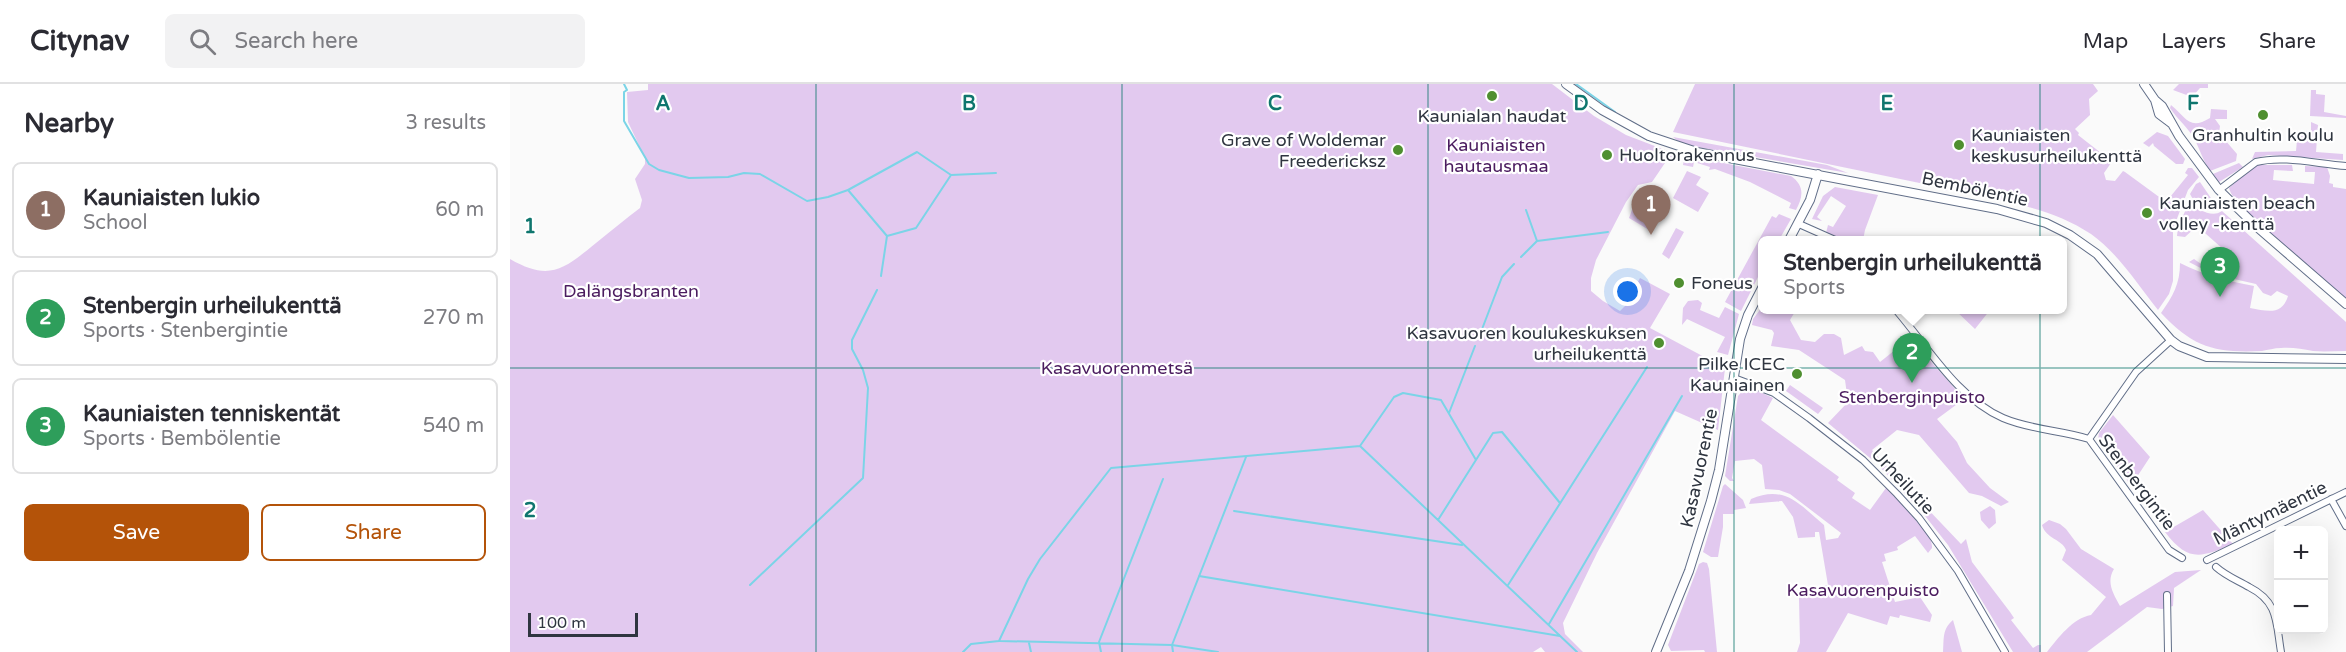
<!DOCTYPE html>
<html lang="en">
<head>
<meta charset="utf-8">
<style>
  :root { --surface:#fff; --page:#f2f2f3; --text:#2b2b33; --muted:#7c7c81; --line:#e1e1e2; --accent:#b45309 }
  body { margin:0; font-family:"Varela Round",sans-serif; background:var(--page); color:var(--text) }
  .controls { position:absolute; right:18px; bottom:18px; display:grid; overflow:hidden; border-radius:9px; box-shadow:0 6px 24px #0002 }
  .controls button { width:54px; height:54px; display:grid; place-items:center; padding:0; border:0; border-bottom:2px solid var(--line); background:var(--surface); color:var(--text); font:30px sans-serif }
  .scale { position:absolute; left:18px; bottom:15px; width:110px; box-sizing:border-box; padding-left:6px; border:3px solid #2f3540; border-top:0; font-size:16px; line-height:21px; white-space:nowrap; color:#2f3540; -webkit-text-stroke:4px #fff; paint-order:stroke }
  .you { position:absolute; left:1118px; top:208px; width:21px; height:21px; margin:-15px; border:4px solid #fff; border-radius:50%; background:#1a73e8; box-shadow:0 0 0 9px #1a73e833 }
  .badge { display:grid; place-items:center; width:39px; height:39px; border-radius:50%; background:var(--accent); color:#fff; font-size:20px; font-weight:700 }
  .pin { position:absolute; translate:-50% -50px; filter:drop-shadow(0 2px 3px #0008) }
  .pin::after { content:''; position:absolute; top:32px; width:21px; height:18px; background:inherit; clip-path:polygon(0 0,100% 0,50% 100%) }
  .popup { position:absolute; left:1248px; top:152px; width:309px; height:78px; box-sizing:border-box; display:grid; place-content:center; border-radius:9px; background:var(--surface); filter:drop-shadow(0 2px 4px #0005); font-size:20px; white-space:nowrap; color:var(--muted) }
  .popup b { font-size:22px; color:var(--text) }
  .popup::after { content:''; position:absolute; left:50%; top:100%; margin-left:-12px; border:12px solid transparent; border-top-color:var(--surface) }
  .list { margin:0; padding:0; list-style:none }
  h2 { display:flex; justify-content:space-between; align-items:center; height:78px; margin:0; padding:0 24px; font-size:26px }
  h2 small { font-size:20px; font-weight:400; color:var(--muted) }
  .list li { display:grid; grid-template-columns:39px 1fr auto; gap:18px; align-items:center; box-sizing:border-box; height:96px; margin:0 12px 12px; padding:0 12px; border:2px solid var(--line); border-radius:9px }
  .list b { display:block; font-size:22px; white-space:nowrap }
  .list p { margin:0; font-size:20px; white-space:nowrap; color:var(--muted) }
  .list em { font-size:20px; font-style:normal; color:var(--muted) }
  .actions { display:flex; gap:12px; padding:18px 24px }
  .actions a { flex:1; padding:14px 0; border:2px solid var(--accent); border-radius:9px; text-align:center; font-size:21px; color:var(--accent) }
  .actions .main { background:var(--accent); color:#fff }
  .icon { flex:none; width:33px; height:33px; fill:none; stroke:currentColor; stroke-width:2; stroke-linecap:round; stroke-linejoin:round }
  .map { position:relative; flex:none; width:1836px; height:568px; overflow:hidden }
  header { display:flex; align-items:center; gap:36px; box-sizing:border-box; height:84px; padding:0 30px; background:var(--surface); border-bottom:2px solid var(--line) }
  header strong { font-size:28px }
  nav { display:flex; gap:33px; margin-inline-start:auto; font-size:21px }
  .search { width:420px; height:54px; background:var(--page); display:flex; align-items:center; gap:15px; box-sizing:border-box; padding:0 21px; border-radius:9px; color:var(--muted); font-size:22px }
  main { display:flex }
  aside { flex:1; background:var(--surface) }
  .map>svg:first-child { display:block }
  .green { fill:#e2c9ef }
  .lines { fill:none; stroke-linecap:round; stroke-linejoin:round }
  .stream { stroke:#7bd4e7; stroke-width:2 }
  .street-casing { stroke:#616e88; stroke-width:8 }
  .secondary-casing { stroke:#616e88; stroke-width:10 }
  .street { stroke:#fff; stroke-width:6 }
  .secondary { stroke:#fff; stroke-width:8 }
  .grid { fill:none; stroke:#0f766e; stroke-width:1.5; stroke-opacity:0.55 }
  .poi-dot { fill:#4f8f30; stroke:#fff; stroke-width:2 }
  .labels { text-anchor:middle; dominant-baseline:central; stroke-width:4.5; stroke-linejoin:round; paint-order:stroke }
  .poi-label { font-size:18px; fill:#2f3540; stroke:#fff; text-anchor:start }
  .park-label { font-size:18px; fill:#4b1c5f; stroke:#fff }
  .street-label { font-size:18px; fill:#2f3540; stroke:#fff }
  .grid-label { font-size:20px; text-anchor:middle; font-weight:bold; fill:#0f766e; stroke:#fff; stroke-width:4.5; stroke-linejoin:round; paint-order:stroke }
</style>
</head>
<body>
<header>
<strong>Citynav</strong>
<div class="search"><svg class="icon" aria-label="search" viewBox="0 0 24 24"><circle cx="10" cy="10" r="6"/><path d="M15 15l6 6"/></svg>Search here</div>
<nav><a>Map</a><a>Layers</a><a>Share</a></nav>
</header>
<main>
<aside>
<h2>Nearby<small>3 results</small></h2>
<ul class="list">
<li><span class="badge" style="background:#8d6e63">1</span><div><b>Kauniaisten lukio</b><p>School</p></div><em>60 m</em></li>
<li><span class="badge" style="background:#2e9e5b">2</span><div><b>Stenbergin urheilukenttä</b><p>Sports · Stenbergintie</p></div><em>270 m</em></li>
<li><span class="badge" style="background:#2e9e5b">3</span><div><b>Kauniaisten tenniskentät</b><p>Sports · Bembölentie</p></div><em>540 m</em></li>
</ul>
<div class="actions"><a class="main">Save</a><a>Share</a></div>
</aside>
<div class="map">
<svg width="1836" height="568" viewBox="0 0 1836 568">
  <rect width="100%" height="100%" fill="#fafafa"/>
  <path class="green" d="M138,0H1042L1084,32L1116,51L1163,69V74L1157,76L1142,98L1128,101L1116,118L1086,176L1081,194V207L1093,217L1110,227L1116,221L1130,194L1160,210L1140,244L1215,284L1208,346L1165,327L1087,469L1053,539L1055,550L1073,568H1035L1031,563L1023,568H0V175C40,198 54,185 86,159C101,147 115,135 130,124L132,116L125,95L135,80V74L118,38L117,8L138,6Z
    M1185,0H1583L1588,7L1579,15L1580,31L1565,45L1569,49L1568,51L1600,76L1601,79L1594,89L1596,96L1605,97L1613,87L1615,88L1656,118L1678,91L1675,89L1678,84H1682L1689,93L1678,106L1663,145V197L1659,210L1648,226C1628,201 1608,169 1581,150C1545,126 1504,119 1464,111L1458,105L1441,102L1436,107L1429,103L1163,48Z
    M1669,0H1698V4H1690L1682,13L1663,6Z
    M1801,6H1806V10L1815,11L1814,28L1836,32V34L1800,32Z
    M1661,21C1676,33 1679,47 1700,34L1701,25L1717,26V35H1705L1710,42L1709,49L1727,70L1726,77L1700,87C1694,78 1690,67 1686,58C1680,45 1667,35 1660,24Z
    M1801,38L1808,41L1806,68L1833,70V76L1758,71L1742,75L1745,68L1786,67L1787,56L1782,54L1791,51L1793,47H1801Z
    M1647,48L1658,52L1675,75L1673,80H1666L1644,62L1643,59L1639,63L1633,59Z
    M1163,53L1317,81L1338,89L1187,63L1169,58Z
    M1177,72L1281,92C1295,102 1293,113 1286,126L1279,124L1281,119L1240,98L1205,85L1199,86L1200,83L1184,78L1183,83L1173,81L1174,75Z
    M1729,79L1733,83L1709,98L1703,90Z
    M1744,81H1782L1783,87L1764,86L1763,96L1804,100L1805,88H1795V82L1817,83L1820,92L1819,99L1823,100V103L1836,105V215C1815,197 1723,125 1719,104Z
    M1177,87L1191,93L1186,101L1199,109L1188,128L1163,114Z
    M1690,98L1707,123V125C1697,127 1684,119 1680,110L1686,100Z
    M1325,103L1368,111L1355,146L1353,156H1329L1316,149L1318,141L1323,143L1336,122L1321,112L1307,133L1312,137L1302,135L1313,112Z
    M1133,111H1137L1125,130L1134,135L1138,128L1146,132L1139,146L1119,134L1123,123Z
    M1677,123C1690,123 1700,135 1712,127L1836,238V267C1825,267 1814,268 1803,267C1792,265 1782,263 1771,264C1764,264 1758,266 1752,267C1705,269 1684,264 1651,229C1663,212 1670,200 1670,179C1694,191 1717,197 1744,202L1740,224C1757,227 1772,232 1778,212L1767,207L1761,212L1753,209L1746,200L1702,190L1679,178L1684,175L1694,182L1713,165L1687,142L1675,153L1667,152L1668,143Z
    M1269,130L1281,135L1269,156H1252V185L1231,227L1215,218L1262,132L1266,134Z
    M1166,144L1174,148L1159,175L1152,170Z
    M1188,216L1192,219L1190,226L1209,234L1215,223L1229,230L1218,271L1207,268L1215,253L1177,235L1172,241L1173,224L1178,217Z
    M1252,223V226H1286L1280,236L1291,256L1305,258L1314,250H1324L1331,254L1334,271L1352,262L1355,267L1363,268L1370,278L1400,254L1454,315L1427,335L1447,358L1457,379L1480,404L1499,418L1491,422L1472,412L1459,409L1409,351L1387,346L1362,366L1370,375L1366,379L1318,339L1338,318L1335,296L1289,266L1261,262L1264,249L1262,246L1242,241L1243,235Z
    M1445,226H1480L1465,245Z
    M1280,301L1313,324L1308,330L1276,307Z
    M1237,302L1263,314L1251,336L1329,393L1327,396L1345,409L1342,414L1360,426L1376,404C1388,415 1424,448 1422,464L1418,469L1405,452L1387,463L1388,466L1374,470L1376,477L1372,478L1385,518L1410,513L1422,531L1420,538L1390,531L1389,534L1380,532L1377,541L1338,529L1316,568H1287L1290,559L1289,514C1293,500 1306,503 1318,501L1309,448H1305V453L1288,454L1283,433L1272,417L1239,420L1241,415C1275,400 1290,421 1314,441L1316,456L1328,454L1331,449L1280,410L1269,406L1255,405L1252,381L1244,375L1225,377L1222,394L1224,397H1220L1215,392L1228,312Z
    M1603,331L1640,373L1621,402L1588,355L1589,349Z
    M1372,377L1451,460L1456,455L1462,478L1500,528L1504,534L1501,536L1523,564L1528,561H1531V568H1503L1438,461L1412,428L1369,382Z
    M1215,400L1233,416L1236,424L1224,426V430H1213V443L1208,473H1201L1193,468L1213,402Z
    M1480,422L1485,426L1486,439L1479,445L1471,436L1470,428Z
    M1693,426L1723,460C1690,474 1678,478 1655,448Z
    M1539,436L1550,440L1556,445L1571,465L1604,485C1596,498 1603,509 1610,522L1665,488L1691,486L1664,504L1663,522L1652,525L1637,523L1577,568H1537C1548,554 1563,534 1581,531L1596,513L1552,476L1556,466C1552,455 1536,455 1532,441Z
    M1193,478L1197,479L1199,485L1207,568H1195L1194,566L1161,567L1158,561L1189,480Z
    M1443,536L1452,568H1433C1434,555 1432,545 1443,536Z"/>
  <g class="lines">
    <path class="stream" d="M114,0L117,6L114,8V37L139,80L149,86L179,94L218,93L234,89L250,90L297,117L318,113L338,106L377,152L371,192
      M1066,0L1105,28
      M441,91L486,89
      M338,106L407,68L441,91L406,144L377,152
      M1027,157L1098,148
      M1011,173L1027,157L1016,126
      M969,253L992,193L1004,180
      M939,329L965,262
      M850,362L884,313L893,309L931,316L966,376
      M724,427L952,461
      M928,436L983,349L992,348L1050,419
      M689,492L1050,552
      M240,501L353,394L358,304L353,286L342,265V256L367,206
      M998,501L1137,283
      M1039,540L1172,312
      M490,557L662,561L708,568
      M519,559L521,568
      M453,568L461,560L489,557L518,495L530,475L601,384L850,362L1067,568
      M591,568L589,558L653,395
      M663,568L662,561L736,373"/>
    <g class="street-casing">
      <path id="street" d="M1709,106L1746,78C1774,71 1807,80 1836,82
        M1289,140L1325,156
        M1386,226C1418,263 1447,314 1493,334C1521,346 1551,346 1579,355L1659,466L1672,474
        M1224,294L1264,309L1299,334L1353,376L1387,410L1409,434L1448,487L1495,568
        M1579,355L1626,288L1661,256
        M1821,415L1836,442
        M1697,476L1836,408
        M1706,483C1716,492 1727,496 1739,503C1769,518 1766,539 1771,568
        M1657,511L1658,568"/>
    </g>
    <g class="secondary-casing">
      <path id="secondary" d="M1056,0L1092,26L1139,52L1187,68L1487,125L1536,139L1560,151L1587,170L1661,256L1669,262L1697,273L1836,275
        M1634,0L1645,16L1652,22L1669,52L1709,106L1747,143L1836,220
        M1645,16L1649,30L1661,39
        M1279,156L1300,116L1308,90
        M1146,568L1179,487L1201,417L1209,386L1230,255L1238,231L1252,204"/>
    </g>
    <use href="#street" class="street"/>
    <use href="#secondary" class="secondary"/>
  </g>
  <path class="grid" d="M306,0V568M612,0V568M918,0V568M1224,0V568M1530,0V568M0,284H1836"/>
  <g class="poi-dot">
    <circle cx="982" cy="12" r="6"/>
    <circle cx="1753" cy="31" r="6"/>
    <circle cx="1449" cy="61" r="6"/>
    <circle cx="888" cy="66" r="6"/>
    <circle cx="1097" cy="71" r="6"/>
    <circle cx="1637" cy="129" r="6"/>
    <circle cx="1169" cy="199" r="6"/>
    <circle cx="1149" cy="259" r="6"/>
    <circle cx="1287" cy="290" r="6"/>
  </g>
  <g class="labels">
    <g class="poi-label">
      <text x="982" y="32" text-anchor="middle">Kaunialan haudat</text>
      <text x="1461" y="51">Kauniaisten<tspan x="1461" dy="21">keskusurheilukenttä</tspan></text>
      <text x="1753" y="51" text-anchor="middle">Granhultin koulu</text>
      <text x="876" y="56" text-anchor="end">Grave of Woldemar<tspan x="876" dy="21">Freedericksz</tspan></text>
      <text x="1109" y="71">Huoltorakennus</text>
      <text x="1649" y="119">Kauniaisten beach<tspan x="1649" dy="21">volley -kenttä</tspan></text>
      <text x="1181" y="199">Foneus</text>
      <text x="1137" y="249" text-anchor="end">Kasavuoren koulukeskuksen<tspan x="1137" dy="21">urheilukenttä</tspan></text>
      <text x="1275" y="280" text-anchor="end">Pilke ICEC<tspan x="1275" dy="21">Kauniainen</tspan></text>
    </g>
    <g class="park-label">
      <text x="986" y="61">Kauniaisten<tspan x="986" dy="21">hautausmaa</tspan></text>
      <text x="121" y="207">Dalängsbranten</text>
      <text x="607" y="284">Kasavuorenmetsä</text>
      <text x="1402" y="313">Stenberginpuisto</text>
      <text x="1353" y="506">Kasavuorenpuisto</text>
    </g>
    <g class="street-label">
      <text transform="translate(1465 105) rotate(12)">Bembölentie</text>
      <text transform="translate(1189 384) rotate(-78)">Kasavuorentie</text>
      <text transform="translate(1393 397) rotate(47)">Urheilutie</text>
      <text transform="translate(1627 398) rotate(53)">Stenbergintie</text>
      <text transform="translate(1760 429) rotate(-26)">Mäntymäentie</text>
    </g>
  </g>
  <g class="grid-label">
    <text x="153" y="26">A</text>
    <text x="459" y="26">B</text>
    <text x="765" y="26">C</text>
    <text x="1071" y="26">D</text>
    <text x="1377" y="26">E</text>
    <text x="1683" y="26">F</text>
    <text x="20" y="149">1</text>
    <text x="20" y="433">2</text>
  </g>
</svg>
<div class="controls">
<button>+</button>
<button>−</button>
</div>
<div class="scale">100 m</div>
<div class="you"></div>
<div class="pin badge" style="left:1141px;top:151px;background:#8d6e63">1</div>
<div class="pin badge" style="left:1402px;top:299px;background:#2e9e5b">2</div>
<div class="popup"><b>Stenbergin urheilukenttä</b>Sports</div>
<div class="pin badge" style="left:1710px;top:213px;background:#2e9e5b">3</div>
</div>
</main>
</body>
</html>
